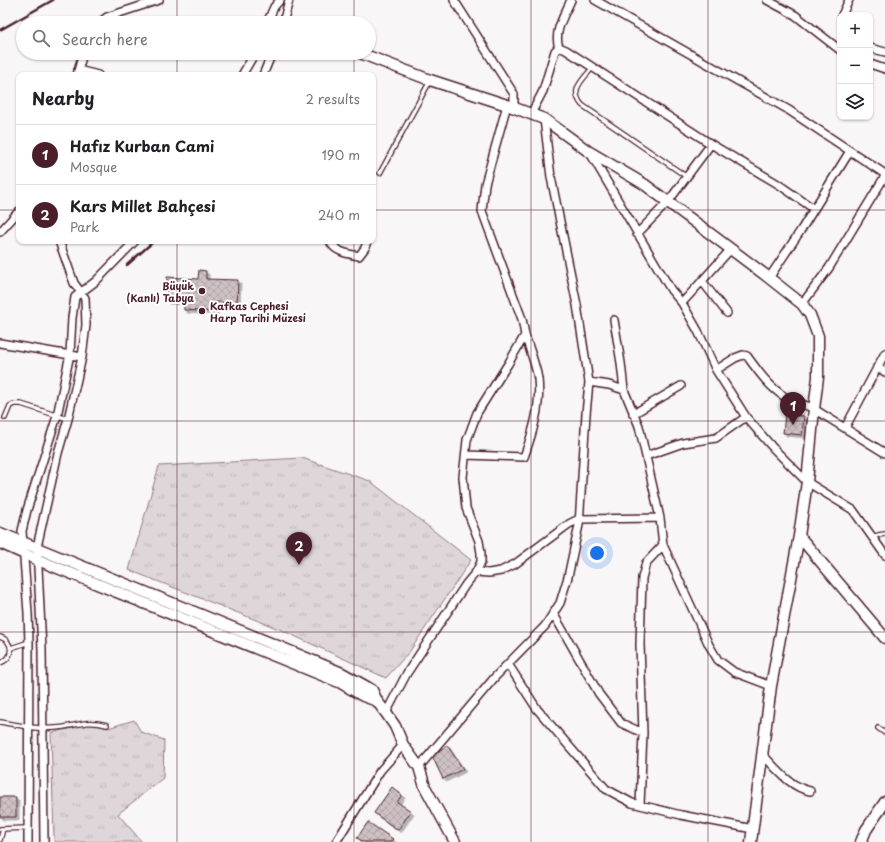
<!DOCTYPE html>
<html lang="en">
<head>
<meta charset="utf-8">
<style>
  :root { --surface:#fff; --page:#f6f6f6; --text:#202124; --muted:#757577; --line:#e0e0e0; --accent:#4a1f2b }
  body { margin:0; font-family:"Playpen Sans",sans-serif; background:var(--page); color:var(--text) }
  .controls { position:absolute; right:12px; top:12px; display:grid; overflow:hidden; border-radius:8px; box-shadow:0 1px 3px #0004 }
  .controls button { width:36px; height:36px; display:grid; place-items:center; padding:0; border:0; border-bottom:1px solid var(--line); background:var(--surface); color:var(--text); font:20px sans-serif }
  .you { position:absolute; left:597px; top:553px; width:14px; height:14px; margin:-10px; border:3px solid #fff; border-radius:50%; background:#1a73e8; box-shadow:0 0 0 6px #1a73e833 }
  .badge { display:grid; place-items:center; width:26px; height:26px; border-radius:50%; background:var(--accent); color:#fff; font-size:13px; font-weight:700 }
  .pin { position:absolute; translate:-50% -33px; filter:drop-shadow(0 1px 2px #0008) }
  .pin::after { content:''; position:absolute; top:21px; width:14px; height:12px; background:inherit; clip-path:polygon(0 0,100% 0,50% 100%) }
  .list { margin:0; padding:0; list-style:none }
  h2 { display:flex; justify-content:space-between; align-items:center; height:52px; margin:0; padding:0 16px; font-size:17px }
  h2 small { font-size:13px; font-weight:400; color:var(--muted) }
  .list li { display:grid; grid-template-columns:26px 1fr auto; gap:12px; align-items:center; box-sizing:border-box; height:60px; padding:0 16px; border-top:1px solid var(--line) }
  .list b { display:block; font-size:15px; white-space:nowrap }
  .list p { margin:0; font-size:13px; white-space:nowrap; color:var(--muted) }
  .list em { font-size:13px; font-style:normal; color:var(--muted) }
  .icon { flex:none; width:22px; height:22px; fill:none; stroke:currentColor; stroke-width:2; stroke-linecap:round; stroke-linejoin:round }
  .map { position:relative; flex:none; width:885px; height:842px; overflow:hidden }
  .search { position:absolute; background:var(--surface); box-shadow:0 1px 3px #0004; left:16px; top:16px; width:360px; height:44px; display:flex; align-items:center; gap:10px; box-sizing:border-box; padding:0 14px; border-radius:22px; color:var(--muted); font-size:15px }
  .panel { position:absolute; background:var(--surface); box-shadow:0 1px 3px #0004; left:16px; top:72px; width:360px; height:172px; border-radius:8px }
  .map>svg:first-child { display:block }
  .park { fill:url(#park-tufts); stroke:#947a82 }
  .building { fill:url(#building-cross-hatch); stroke:#4a1f2b; filter:url(#shadow) }
  .lines { fill:none; stroke-linecap:round; stroke-linejoin:round }
  .lane-casing { stroke:#4a1f2b; stroke-width:6 }
  .street-casing { stroke:#4a1f2b; stroke-width:10 }
  .secondary-casing { stroke:#4a1f2b; stroke-width:13 }
  .lane { stroke:#fff; stroke-width:3.5 }
  .street { stroke:#fff; stroke-width:7 }
  .secondary { stroke:#fff; stroke-width:10 }
  .rail { stroke:#4a1f2b; stroke-width:2.5 }
  .grid { fill:none; stroke:#4a1f2b; stroke-width:1; stroke-opacity:0.55 }
  .poi-dot { fill:#4a1f2b; stroke:#fff; stroke-width:1.5 }
  .labels { text-anchor:middle; dominant-baseline:central; stroke-width:4; stroke-linejoin:round; paint-order:stroke }
  .poi-label { font-size:10px; font-weight:bold; fill:#4a1f2b; stroke:#fff; text-anchor:end }
</style>
</head>
<body>
<div class="map">
<svg width="885" height="842" viewBox="0 0 885 842">
  <defs>
    <pattern id="park-tufts" width="24" height="20" patternUnits="userSpaceOnUse"><rect width="24" height="20" fill="#ded6d9"/><path d="M3 7l-1-3M5 7V3M7 7l1-3M15 17l-1-3M17 17v-4M19 17l1-3" fill="none" stroke="#c0b7ba"/></pattern>
    <pattern id="building-cross-hatch" width="8" height="8" patternUnits="userSpaceOnUse"><rect width="8" height="8" fill="#cdc1c4"/><path d="M0 0l8 8M0 8l8-8" fill="none" stroke="#b2a5a9"/></pattern>
    <filter id="shadow"><feDropShadow dx="3" dy="3" stdDeviation="0" flood-color="#0004"/></filter>
  </defs>
  <rect width="100%" height="100%" fill="#f8f6f7"/>
  <filter id="ink" filterUnits="userSpaceOnUse"><feTurbulence type="fractalNoise" baseFrequency=".025" numOctaves="2"/><feDisplacementMap in="SourceGraphic" scale="8" xChannelSelector="R" yChannelSelector="G"/><feConvolveMatrix kernelMatrix="1 2 1 2 8 2 1 2 1" color-interpolation-filters="sRGB"/></filter>
  <g filter="url(#ink)">
    <path class="park" d="M302,458L370,481L471,560L410,651L386,678L279,629L129,570L159,466Z
      M134,720L141,732L164,740L163,778L118,814L142,842H56L54,839L51,733L88,724H93L108,728Z"/>
    <path class="building" d="M199,270L206,271V279L238,280L237,303L215,302V312L184,310V302L166,301L167,277L198,279Z
      M785,414L804,416L802,435L783,433Z
      M447,745L463,769L443,779L432,756Z
      M392,787L402,795L397,802L411,811L398,830L374,813Z
      M0,797H16V817H0Z
      M368,822L393,839L390,842H364L357,838Z"/>
    <g class="lines">
      <g class="lane-casing">
        <path id="lane" d="M593,67C583,80 569,89 582,105L687,177
          M380,173L430,81
          M5,418L10,406L14,404H21L68,419
          M873,538L878,535L885,534
          M0,637C14,641 14,659 0,663
          M11,648L29,642
          M0,722C18,725 37,730 55,728C76,727 84,719 107,725
          M878,728L885,733
          M0,829L28,828
          M0,840L3,829"/>
      </g>
      <g class="street-casing">
        <path id="street" d="M454,0L514,94V108
          M571,0C565,14 553,32 559,47L566,50L711,144L778,184L814,209
          M595,0L787,109L885,174
          M767,0L795,15L840,50
          M842,15L849,0
          M99,23L107,17L159,0
          M267,23L274,7L280,0
          M283,23L289,0
          M870,48L885,52
          M870,64L885,69
          M78,70L98,75
          M77,75L83,53
          M242,75L255,53
          M263,75L272,53
          M531,114L543,91L555,51L559,47
          M590,153L671,290L682,303L698,331L716,370L746,417L773,448L807,482L853,510L885,555
          M0,232L19,211
          M637,234L668,202L711,144
          M330,241C334,252 349,254 359,256L365,248L367,241
          M769,278L801,230L850,151
          M702,281L727,313
          M682,303L731,249
          M802,304L829,268L885,176
          M614,320L621,363L624,390L639,426L660,518L663,545L709,645L718,660L734,672L771,686
          M0,343L82,357
          M877,367L885,372
          M716,370L735,358L743,355L747,356C758,371 769,387 785,397C794,403 805,404 814,409L885,453
          M589,382L609,385L624,390
          M633,414L681,386
          M845,428L885,353
          M466,455L524,457C533,432 541,406 538,379C536,365 529,348 525,335
          M646,456L683,443L716,438L746,417
          M476,572L489,573L501,571L515,564L569,524L579,519L660,518
          M553,613L599,694L621,723L643,733
          M508,664L537,709L606,789L632,803L681,815L753,829
          M386,713L407,673L466,584L476,572L481,562V553L479,541L466,508L463,477L467,440L477,413L508,364L525,335L522,319L482,211L485,184L507,105
          M763,755C777,769 790,787 810,791
          M419,767L495,677L545,626L560,603L568,577L579,525L586,414L589,382L577,305L551,177L544,119
          M640,805L643,733L640,645L642,578L646,563L663,545
          M28,842L29,642L28,613L22,531L27,510L57,416L70,354L72,318L75,297L96,281L135,241
          M44,842L42,649L37,547L58,453L68,419L82,357L86,325L85,298L74,283L59,241
          M336,842L380,771L403,745"/>
      </g>
      <g class="secondary-casing">
        <path id="secondary" d="M283,23H284
          M360,53L430,80L507,105L544,119L588,151L644,184L764,274L802,304L810,315L818,336V377L814,409L807,482L799,536L771,686L751,842
          M0,533L280,647L342,673L367,687L372,690L377,701L386,713L395,726L403,745L419,767L425,787L455,842
          M799,536L885,638
          M0,543L38,560L339,682L363,696L377,701
          M861,842L866,830L885,802"/>
      </g>
      <use href="#lane" class="lane"/>
      <use href="#street" class="street"/>
      <use href="#secondary" class="secondary"/>
      <path class="rail" d="M0,30L53,0
        M127,265L154,241"/>
    </g>
  </g>
  <path class="grid" d="M177,0V23M354,0V23M531,0V842M708,0V842M177,53V75M354,53V75M0,210H19M373,210H885M177,241V842M354,241V842M0,421H885M0,632H885"/>
  <g class="poi-dot">
    <circle cx="202" cy="291" r="4"/>
    <circle cx="202" cy="311" r="4"/>
  </g>
  <g class="labels">
    <g class="poi-label">
      <text x="194" y="285">Büyük<tspan x="194" dy="12">(Kanlı) Tabya</tspan></text>
      <text x="210" y="305" text-anchor="start">Kafkas Cephesi<tspan x="210" dy="12">Harp Tarihi Müzesi</tspan></text>
    </g>
  </g>
</svg>
<div class="controls">
<button>+</button>
<button>−</button>
<button><svg class="icon" aria-label="layers" viewBox="0 0 24 24"><path d="M12 4l9 5-9 5-9-5zM3 14l9 5 9-5"/></svg></button>
</div>
<div class="you"></div>
<div class="pin badge" style="left:793px;top:425px">1</div>
<div class="pin badge" style="left:299px;top:565px">2</div>
<div class="search"><svg class="icon" aria-label="search" viewBox="0 0 24 24"><circle cx="10" cy="10" r="6"/><path d="M15 15l6 6"/></svg>Search here</div>
<section class="panel">
<h2>Nearby<small>2 results</small></h2>
<ul class="list">
<li><span class="badge">1</span><div><b>Hafız Kurban Cami</b><p>Mosque</p></div><em>190 m</em></li>
<li><span class="badge">2</span><div><b>Kars Millet Bahçesi</b><p>Park</p></div><em>240 m</em></li>
</ul>
</section>
</div>
</body>
</html>
